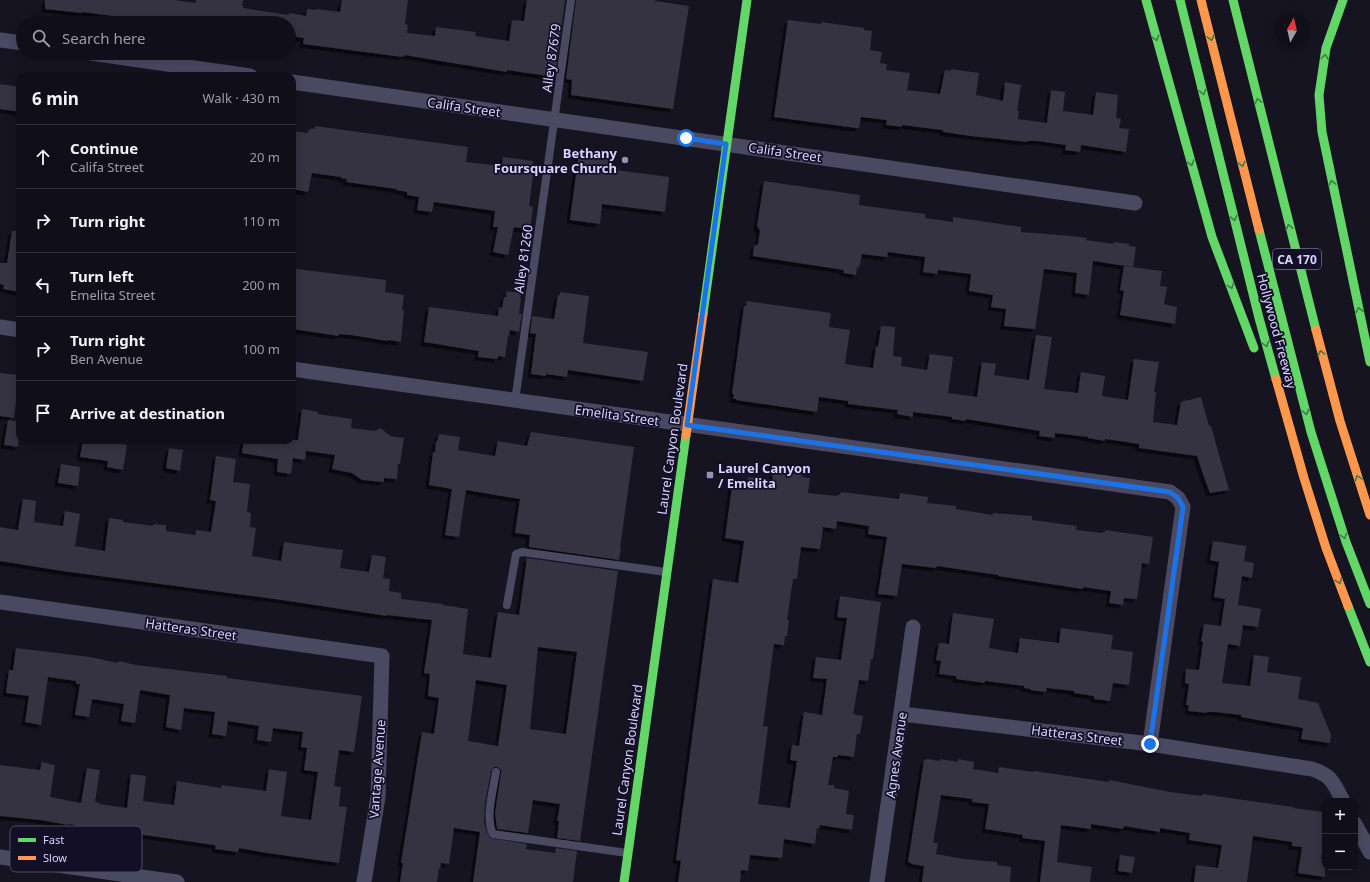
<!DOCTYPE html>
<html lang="en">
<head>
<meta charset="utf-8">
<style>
  :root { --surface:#100f19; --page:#191822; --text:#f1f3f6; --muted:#9c9ca2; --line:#302f38 }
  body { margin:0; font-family:"Noto Sans",sans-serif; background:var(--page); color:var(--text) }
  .controls { position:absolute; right:12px; bottom:12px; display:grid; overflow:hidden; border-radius:8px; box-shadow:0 2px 10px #0003 }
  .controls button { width:36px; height:36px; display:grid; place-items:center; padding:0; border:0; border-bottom:1px solid var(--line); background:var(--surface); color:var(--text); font:20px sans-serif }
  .compass { position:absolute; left:1274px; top:12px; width:36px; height:36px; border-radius:50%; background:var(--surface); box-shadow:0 2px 10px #0003; rotate:8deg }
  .stop { position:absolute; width:12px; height:12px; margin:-9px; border:3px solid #1a73e8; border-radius:50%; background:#fff }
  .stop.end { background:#1a73e8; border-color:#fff; box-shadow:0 1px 4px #0008 }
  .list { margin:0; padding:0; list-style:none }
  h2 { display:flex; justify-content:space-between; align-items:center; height:52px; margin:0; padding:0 16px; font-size:17px }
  h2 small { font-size:13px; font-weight:400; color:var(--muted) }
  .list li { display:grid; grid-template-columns:26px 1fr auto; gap:12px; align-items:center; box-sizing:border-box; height:64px; padding:0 16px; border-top:1px solid var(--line) }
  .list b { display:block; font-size:15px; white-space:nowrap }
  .list p { margin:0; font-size:13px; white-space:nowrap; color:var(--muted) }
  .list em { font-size:13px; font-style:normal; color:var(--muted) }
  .icon { flex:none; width:22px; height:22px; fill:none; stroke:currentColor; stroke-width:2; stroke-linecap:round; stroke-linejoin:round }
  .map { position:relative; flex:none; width:1370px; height:882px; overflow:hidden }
  .search { position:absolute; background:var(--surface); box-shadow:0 2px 10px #0003; left:16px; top:16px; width:280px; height:44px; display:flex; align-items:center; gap:10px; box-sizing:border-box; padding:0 14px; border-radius:22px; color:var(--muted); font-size:15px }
  .panel { position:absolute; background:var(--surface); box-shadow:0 2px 10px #0003; left:16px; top:72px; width:280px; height:372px; border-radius:12px }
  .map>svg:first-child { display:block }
  .building { fill:#343243; fill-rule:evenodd; filter:url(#shadow) }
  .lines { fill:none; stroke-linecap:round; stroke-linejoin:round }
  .lane { stroke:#4a4962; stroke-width:8 }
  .street { stroke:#4a4962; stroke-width:15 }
  .fast { stroke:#63d668; stroke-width:9 }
  .slow { stroke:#ff974d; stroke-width:9 }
  .oneway { stroke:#3f7c4a }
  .route { stroke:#1a73e8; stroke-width:5 }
  .poi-dot { fill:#9591b1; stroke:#130f26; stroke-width:1.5 }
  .labels { text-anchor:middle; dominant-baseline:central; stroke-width:3.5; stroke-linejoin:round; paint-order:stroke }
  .shield { fill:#130f26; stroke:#9e99be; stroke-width:1 }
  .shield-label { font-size:12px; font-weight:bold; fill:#d9d4ff }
  .street-label { font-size:13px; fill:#d9d4ff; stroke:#130f26 }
  .poi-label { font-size:13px; font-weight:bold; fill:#d9d4ff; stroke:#130f26; text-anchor:end }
  .key { fill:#130f26; stroke:#4e4a67; stroke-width:1 }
  .key-label { font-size:11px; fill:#d9d4ff }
</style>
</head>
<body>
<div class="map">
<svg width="1370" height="882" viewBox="0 0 1370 882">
  <defs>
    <filter id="shadow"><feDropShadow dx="-3.5" dy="3.5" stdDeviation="0" flood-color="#0009"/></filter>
  </defs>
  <rect width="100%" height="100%" fill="#161421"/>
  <path class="building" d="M45,0H175L195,3L196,0H243L242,6H244L243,8L289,15V13L306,16L307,9L316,10V9L340,12L342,0H408L405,24L408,25L407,33L435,36L436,27L476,32L475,36L509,41L512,20L524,21L527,0H565L555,77L507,70V72L404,55L403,57L303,44L304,38L289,36V23H201L150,16V21L83,12L82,13L45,9Z
    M576,0H655V1L689,6L673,109L571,95L572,80L566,79Z
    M788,20L821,24V22L864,28V30L872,31L870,50L882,52L880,63L887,64L886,70L910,73L907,90L940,94L945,70L951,71V69L979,73L976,95L1003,101L1005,82L1021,85L1017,111H1019L1018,119L1047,123L1051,90L1065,92L1063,111L1093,115L1096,92L1118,95L1116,118L1121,119L1119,128L1129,129L1126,152L1081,145L1080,152L1065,150L1066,145L1037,141H1028V142L971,136L943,132V130L902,125V127L886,125L887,120L861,117L859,128H856L774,117Z
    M0,84L20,87V112L0,109Z
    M315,126L468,147L466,162L502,166L503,157L533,161L531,175H533L529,206L533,207L530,230L514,227L508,255L493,252L498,227H493L495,211L434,202L432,212L417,210L419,197L407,195V192L396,190L397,189L346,182L347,179L341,178V177L312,173L308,192L292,189V131L308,133V130H311V128L315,129Z
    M579,152L610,156L608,169L669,177L665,212L602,204L600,224L570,220Z
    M764,181L860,195L859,205L925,214V218L953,222V217L1021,227V232L1071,236L1087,238L1086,240L1113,244L1114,242L1129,244V246L1136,247L1133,267L1093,261L1089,295L1075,293L1077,273L1044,269L1035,329L1004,326L1006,309L991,307L993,295L969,291L971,274L938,270L937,274L923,272L925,257L888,252L887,257L862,254L859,268L857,267L856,275L843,273L844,270L753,256L754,246L758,244L760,231L757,226Z
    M12,231H20V292L3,289L4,285L0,284V263H7Z
    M1124,266L1162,271L1160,286L1167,287L1164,304L1177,307L1175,324L1120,315L1124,291L1120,290Z
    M296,269L386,280L385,292L404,295L402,310H404L401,342L388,340V341L351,335L339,334V336L292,329V290H293Z
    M507,291L521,293L520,299H521L519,314H522L519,332L510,330L509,336H508L505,357L498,356V359L478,357L479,351L424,342L429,307L498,316L499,307L502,308L504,297H506Z
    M560,292L589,296L583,343L648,352L643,381L568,370L567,377L546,374V376L531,374L536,334L530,333L532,316L554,319L558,295H560Z
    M747,301L831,313L829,327L850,330L845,364L873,368L876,346L878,347L881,326L895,327L893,356L902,357L901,366L927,370L930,354L953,357L948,393L977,397L982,362L996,364L994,375L1029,380L1036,335L1052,337L1044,389L1078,393L1081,372L1105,376L1102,396L1128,400L1134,359L1159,362L1154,392H1156L1153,422L1177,425L1181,402L1201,397L1209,426H1211L1229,490L1210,493L1204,477L1197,456L1139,448V444L1113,440L1105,439V441L1088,438V437L1055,433V438L1039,436L1040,431L966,419V421L952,419V417L913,412V417L897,414L898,410L848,404V401L819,397L817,412L736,400V399H733L734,394H732L744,306H746Z
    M0,373L19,375L14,418L0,416Z
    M302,409L318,412V414L352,419L351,428L374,431L381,428L390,436L404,438L400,464H398L397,479L384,478V482L362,480L352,473L332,469L335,455L306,451L305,460L293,458L291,474L277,472L278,459L242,453L244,440H298Z
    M8,420L20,422L18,447L4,445Z
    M531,432L634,447L620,548H621L619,560L529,547L530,535L515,533L520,499L466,490L459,537L445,535L452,489L429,485L433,452H435L436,441L437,442L439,434L460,437L458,450L495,456L498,441L527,446Z
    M83,440H96L127,445L123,470L107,467L108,461L80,457Z
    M169,448L183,450L180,471L166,468Z
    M216,456L236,459L233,482L250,484L247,512L251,513L250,527L256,528L252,556L281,561L284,542L327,548L343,550L340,568L369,572L372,555L386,557L383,578L390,579L389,591L401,593V599L443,604V605L468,609L463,654L491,658L498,612L519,615L527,558L618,571L580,841L557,838L559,821H557L560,804L533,800L528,833L497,829L495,813L501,773V770L497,767H494L491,771L485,803L484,821L486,829L490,838L527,844L526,849L555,853L556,848L577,851L573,882H473L480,832L454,828L449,864L441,863L440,869L439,868L437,882H400L403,863H401L422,732L434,734L439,698L428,696L430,674L424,673L432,620L387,615V616L282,600L62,571L0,561V527L18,530L23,499L36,501L34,522L63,526L65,511L80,514L75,546L105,551L109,518L123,520V522L153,526V524L166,525V531L195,535L196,530L211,532L216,501L210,500ZM538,647L577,652L566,734L530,729ZM476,680L507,685L498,746L468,741Z
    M61,464L80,467L78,486L58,483Z
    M780,472L803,475L802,477L810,478L808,493L837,496V495H840L841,492L899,499L900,493L928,497L927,503L956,506V509L993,515V513L1032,516V520L1077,526L1076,530L1102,533L1103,532H1105V530L1153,537L1149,564L1142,563L1137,599L1124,598L1123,605L1109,603L1111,591L1083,587V589L998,576V575L937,566L936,568L902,564L897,596L878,594L887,537L868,534L869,526L837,521L836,529L823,527L820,549L801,547L797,578L793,579L787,620H789L787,636H785L784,645L774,644L763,726L768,727L758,804L790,808L797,761L790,760L792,745L799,746L804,712L822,715L827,679L813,678L816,657L841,660L847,618L837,617L840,596L881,602L873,659H871L868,681L859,680L853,714L863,716L860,734H857L854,757L838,755V757H833L828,785H834V788L849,791L846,814L854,815L852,830L820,825L819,829L817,828L815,844L784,839L782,858L750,855L748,871L741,870L740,882H678L681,861L676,860L713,579L738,583L744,541L725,538L733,479L747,481L748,477L772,480L773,473L780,474Z
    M1213,541L1246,546L1244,561L1254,563L1252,578L1242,576L1238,605L1261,609L1258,627L1243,625L1240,646L1228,644L1222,683L1250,686L1254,655L1269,657L1267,672L1301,677L1298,699L1318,703L1331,735L1330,743L1301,739L1303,728L1241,717V715L1215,712H1207V713L1188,711L1189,705H1186L1189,684L1185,683L1186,669L1199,670L1203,642H1201L1204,624L1221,626L1225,599L1214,597L1219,562L1210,560Z
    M953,613L994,619L989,648L1018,653L1020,638L1059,643L1061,628L1113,635L1111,649L1133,652L1129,685L1113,683L1110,701L1094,699V696L1074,693V691L1047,688L1046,692L1030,690L1031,689L1024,688V686L985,681V683L956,679V676L939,674L941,661L936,660L939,643L949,644Z
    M16,648L90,657L118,663V661L136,665L227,676V678L362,696L354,752L339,750L334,786L341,787L339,806L347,807L339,863L267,853L239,848L238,852L215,849L216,846L214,845L103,829V830L69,824L68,825L41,820L0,816V765L40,770L42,762L55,765L50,797L81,803L87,768L100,770L95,802L100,803L99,804L127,808L131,774L146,776L143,801L174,805L177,781L221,788L222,785L266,791L269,769L287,772L281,816L311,820L318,772L304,770L307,748L301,747L303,732L273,728L271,742L257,740L259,726L228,721L226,736L212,734L215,712L184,708L181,730L166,727L170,695L140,690L135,723L121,721L124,704L92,699L89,717L75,715L80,684H76V681L48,677L41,725L25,722L29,696L6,693L9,670H13Z
    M928,759L940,761V759L958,762V759L974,762L973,769L998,773L999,767L1034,772V771L1109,782V780L1170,792L1202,796V794L1293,807V808L1323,812L1322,815H1325V831L1321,859L1325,860V877L1298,873L1302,847L1292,846V842L1253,836L1247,882H1194L1196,865L1218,868L1222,845L1189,840L1190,833L1160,828V832L1124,826L1123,829L1091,824V829L1061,825L1057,862L1092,867L1090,882H1040L1045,841L1022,838L1023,835L985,829L989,804L972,802V799L941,795L933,843H938L936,854L964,859L997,862V865L1011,867L1010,882H922L924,866L911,864V863L908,862L924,760Z
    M1120,855L1135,857L1132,873L1118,871Z"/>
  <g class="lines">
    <path class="lane" d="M515,401L571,0
      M507,605L516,554L522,552L666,572
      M496,772C493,791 485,818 493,834L627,853"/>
    <path class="street" d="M0,40L23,43
      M91,53L250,76
      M292,82L1135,203
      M0,327L20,330
      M292,369L1170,492L1178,498L1183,507L1150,744
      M0,602L382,656L378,797L364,882
      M902,714L1150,744L1312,769C1333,776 1333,783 1343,801
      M1355,824L1370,852
      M0,857L177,882
      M877,882L913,627"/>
    <path class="fast" d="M1146,0L1212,237L1254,348
      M1180,0L1259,318L1276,379
      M1233,0L1316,330
      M1343,0L1326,48L1319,95L1322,132L1370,362
      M1259,230L1311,432L1346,542L1370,604
      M703,314L747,0
      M1348,606L1370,662
      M624,882L686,435"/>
    <path class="slow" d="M1201,0L1259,230
      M1316,330L1340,421L1370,515
      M1276,379L1304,478L1326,548L1348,606
      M686,435L703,314"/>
  </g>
  <defs><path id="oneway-chevron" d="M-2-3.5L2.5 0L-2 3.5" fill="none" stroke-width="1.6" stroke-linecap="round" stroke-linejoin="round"/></defs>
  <g class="oneway">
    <use href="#oneway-chevron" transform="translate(1156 38) rotate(74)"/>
    <use href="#oneway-chevron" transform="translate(1211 38) rotate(76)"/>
    <use href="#oneway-chevron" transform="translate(1325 57) rotate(-82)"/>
    <use href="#oneway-chevron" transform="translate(1203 92) rotate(76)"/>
    <use href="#oneway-chevron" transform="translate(1258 101) rotate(-104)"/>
    <use href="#oneway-chevron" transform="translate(1191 163) rotate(74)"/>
    <use href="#oneway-chevron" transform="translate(1242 164) rotate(76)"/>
    <use href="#oneway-chevron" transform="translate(1332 183) rotate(-102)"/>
    <use href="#oneway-chevron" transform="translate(1234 218) rotate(76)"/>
    <use href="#oneway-chevron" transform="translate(1289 227) rotate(-104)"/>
    <use href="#oneway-chevron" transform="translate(1231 286) rotate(69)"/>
    <use href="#oneway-chevron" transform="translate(1359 310) rotate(-102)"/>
    <use href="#oneway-chevron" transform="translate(1266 344) rotate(74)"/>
    <use href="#oneway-chevron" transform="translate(1321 353) rotate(-105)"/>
    <use href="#oneway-chevron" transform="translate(1306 412) rotate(75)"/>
    <use href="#oneway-chevron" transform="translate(1358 478) rotate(-108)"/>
    <use href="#oneway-chevron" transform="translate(1344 536) rotate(72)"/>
    <use href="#oneway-chevron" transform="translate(1339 581) rotate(70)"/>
  </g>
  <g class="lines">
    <path class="route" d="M686,138L726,144L687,425L1170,492L1178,498L1183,507L1150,744"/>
  </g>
  <g class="poi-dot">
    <circle cx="625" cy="160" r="4"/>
    <rect x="706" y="471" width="8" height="8" rx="2"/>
  </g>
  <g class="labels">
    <rect class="shield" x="1273" y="249" width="48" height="20" rx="3"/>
    <g class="shield-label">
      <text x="1297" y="259">CA 170</text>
    </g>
    <g class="street-label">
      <text transform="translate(551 58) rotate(-82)">Alley 87679</text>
      <text transform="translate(464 107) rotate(8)">Califa Street</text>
      <text transform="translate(785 152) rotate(8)">Califa Street</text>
      <text transform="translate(523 259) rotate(-82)">Alley 81260</text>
      <text transform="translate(1277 331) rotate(75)">Hollywood Freeway</text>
      <text transform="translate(617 415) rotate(8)">Emelita Street</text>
      <text transform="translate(672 439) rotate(-82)">Laurel Canyon Boulevard</text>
      <text transform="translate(191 629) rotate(8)">Hatteras Street</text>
      <text transform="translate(1077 735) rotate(7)">Hatteras Street</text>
      <text transform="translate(896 755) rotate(-82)">Agnes Avenue</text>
      <text transform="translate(627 760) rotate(-82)">Laurel Canyon Boulevard</text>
      <text transform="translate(377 769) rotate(-86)">Vantage Avenue</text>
    </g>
    <g class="poi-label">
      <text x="617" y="153">Bethany<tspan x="617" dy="15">Foursquare Church</tspan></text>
      <text x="718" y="468" text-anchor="start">Laurel Canyon<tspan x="718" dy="15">/ Emelita</tspan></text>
    </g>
  </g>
  <rect x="10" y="826" width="132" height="46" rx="6" class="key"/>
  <rect x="18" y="838" width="18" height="4" fill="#63d668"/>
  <rect x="18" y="856" width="18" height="4" fill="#ff974d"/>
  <g class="key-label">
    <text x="43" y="844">Fast</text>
    <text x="43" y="862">Slow</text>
  </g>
</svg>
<div class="controls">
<button>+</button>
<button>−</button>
</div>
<svg class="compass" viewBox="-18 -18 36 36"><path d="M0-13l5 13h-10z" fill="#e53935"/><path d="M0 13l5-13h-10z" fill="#9c9ca2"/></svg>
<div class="stop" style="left:686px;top:138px"></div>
<div class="stop end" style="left:1150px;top:744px"></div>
<div class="search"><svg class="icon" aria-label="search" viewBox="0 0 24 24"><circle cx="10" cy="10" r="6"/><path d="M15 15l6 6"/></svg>Search here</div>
<section class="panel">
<h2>6 min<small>Walk · 430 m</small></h2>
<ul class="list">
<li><svg class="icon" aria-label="ahead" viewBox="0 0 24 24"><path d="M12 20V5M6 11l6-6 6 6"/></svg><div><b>Continue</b><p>Califa Street</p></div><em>20 m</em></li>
<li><svg class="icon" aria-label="right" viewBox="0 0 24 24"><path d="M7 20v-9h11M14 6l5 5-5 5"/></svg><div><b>Turn right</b></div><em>110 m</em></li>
<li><svg class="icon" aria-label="left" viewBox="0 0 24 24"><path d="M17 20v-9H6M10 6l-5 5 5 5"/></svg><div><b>Turn left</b><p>Emelita Street</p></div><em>200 m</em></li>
<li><svg class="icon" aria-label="right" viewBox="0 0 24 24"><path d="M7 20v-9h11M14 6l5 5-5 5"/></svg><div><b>Turn right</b><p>Ben Avenue</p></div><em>100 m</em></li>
<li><svg class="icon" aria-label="arrive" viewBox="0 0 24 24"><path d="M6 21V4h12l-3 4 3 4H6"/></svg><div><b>Arrive at destination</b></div></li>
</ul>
</section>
</div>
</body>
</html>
